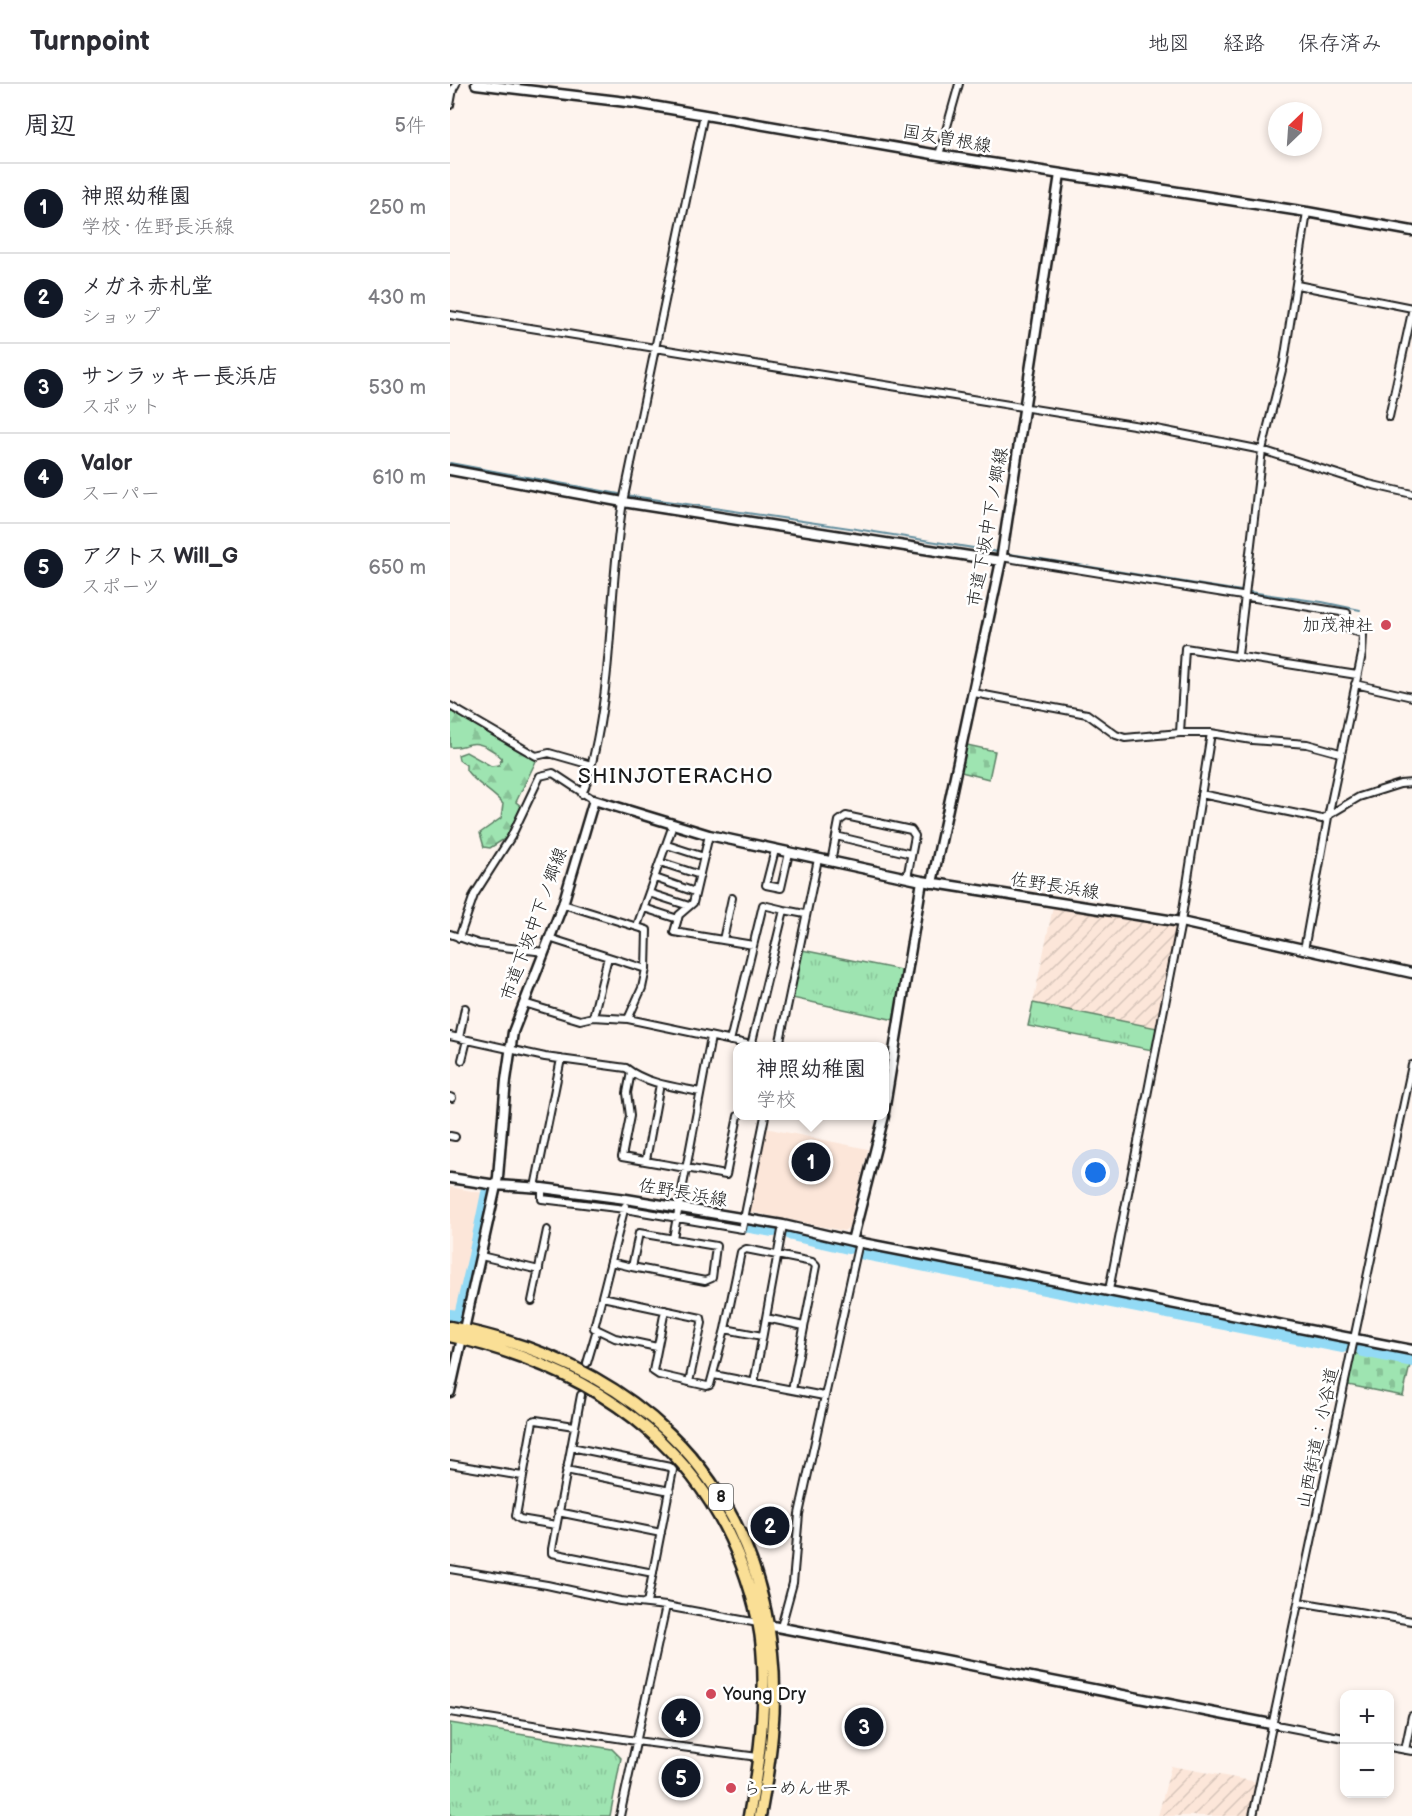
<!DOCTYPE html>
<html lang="ja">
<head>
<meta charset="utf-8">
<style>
  :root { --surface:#fff; --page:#f2f2f3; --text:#2b2b33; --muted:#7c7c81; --line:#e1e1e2; --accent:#111827 }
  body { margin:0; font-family:"Balsamiq Sans","Klee One",sans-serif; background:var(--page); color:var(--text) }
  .controls { position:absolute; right:18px; bottom:18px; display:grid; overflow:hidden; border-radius:12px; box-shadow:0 3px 9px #0003 }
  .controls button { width:54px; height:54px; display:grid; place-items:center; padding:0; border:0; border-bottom:2px solid var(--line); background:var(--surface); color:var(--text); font:30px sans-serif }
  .compass { position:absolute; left:818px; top:18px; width:54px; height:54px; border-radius:50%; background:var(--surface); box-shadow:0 3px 9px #0003; rotate:25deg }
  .you { position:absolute; left:646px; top:1089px; width:21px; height:21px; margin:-15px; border:4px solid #fff; border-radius:50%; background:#1a73e8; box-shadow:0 0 0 9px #1a73e833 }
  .badge { display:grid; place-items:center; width:39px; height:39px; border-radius:50%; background:var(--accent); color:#fff; font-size:20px; font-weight:700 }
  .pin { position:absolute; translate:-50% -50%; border:3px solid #fff; box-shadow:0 2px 6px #0006 }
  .popup { position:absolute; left:283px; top:958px; width:156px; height:78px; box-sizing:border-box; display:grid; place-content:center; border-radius:12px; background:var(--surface); filter:drop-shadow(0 2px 4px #0005); font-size:20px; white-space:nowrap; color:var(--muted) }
  .popup b { font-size:22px; color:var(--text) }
  .popup::after { content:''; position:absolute; left:50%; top:100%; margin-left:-12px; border:12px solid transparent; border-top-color:var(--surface) }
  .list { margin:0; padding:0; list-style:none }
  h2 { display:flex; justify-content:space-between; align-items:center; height:78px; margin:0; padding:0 24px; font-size:26px }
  h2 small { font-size:20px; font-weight:400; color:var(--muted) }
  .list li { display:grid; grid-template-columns:39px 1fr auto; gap:18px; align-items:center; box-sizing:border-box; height:90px; padding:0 24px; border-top:2px solid var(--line) }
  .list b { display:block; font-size:22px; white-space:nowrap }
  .list p { margin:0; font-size:20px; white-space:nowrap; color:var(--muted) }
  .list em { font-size:20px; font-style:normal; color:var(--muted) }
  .map { position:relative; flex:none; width:962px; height:1732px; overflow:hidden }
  header { display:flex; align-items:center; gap:36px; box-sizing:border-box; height:84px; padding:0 30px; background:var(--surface); border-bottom:2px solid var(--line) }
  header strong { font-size:28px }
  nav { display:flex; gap:33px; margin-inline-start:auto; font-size:21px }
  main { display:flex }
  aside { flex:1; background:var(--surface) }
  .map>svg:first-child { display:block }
  .built { fill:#fce6d9 }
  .industrial { fill:url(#industrial-furrows) }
  .grass { fill:url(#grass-tufts); stroke:#5d8066; stroke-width:1.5 }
  .forest { fill:url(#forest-firs); stroke:#5d8066; stroke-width:1.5 }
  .cemetery { fill:url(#cemetery-stones); stroke:#5d8066; stroke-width:1.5 }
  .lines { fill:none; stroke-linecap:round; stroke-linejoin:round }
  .stream { stroke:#638e9e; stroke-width:2 }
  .river { stroke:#93daf5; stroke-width:14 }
  .street-casing { stroke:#1c1c1c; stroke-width:10 }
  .secondary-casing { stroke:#1c1c1c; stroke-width:13 }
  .highway-casing { stroke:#1c1c1c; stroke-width:15 }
  .street { stroke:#fff; stroke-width:6 }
  .secondary { stroke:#fff; stroke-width:8 }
  .highway { stroke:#fadf96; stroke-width:10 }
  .poi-dot { fill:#d1495b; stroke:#fff; stroke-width:2 }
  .labels { text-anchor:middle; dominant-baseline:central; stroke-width:5; stroke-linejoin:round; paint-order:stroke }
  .shield { fill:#fff; stroke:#606060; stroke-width:1.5 }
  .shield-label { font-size:16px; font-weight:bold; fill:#1c1c1c }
  .street-label { font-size:18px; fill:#1c1c1c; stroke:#fff }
  .poi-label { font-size:18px; fill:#1c1c1c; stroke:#fff; text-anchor:start }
  .quarter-label { font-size:21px; letter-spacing:1.5px; fill:#1c1c1c; stroke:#fff }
</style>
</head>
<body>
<header>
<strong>Turnpoint</strong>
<nav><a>地図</a><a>経路</a><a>保存済み</a></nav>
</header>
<main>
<aside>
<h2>周辺<small>5件</small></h2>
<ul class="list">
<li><span class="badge">1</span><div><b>神照幼稚園</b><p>学校 · 佐野長浜線</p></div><em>250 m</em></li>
<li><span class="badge">2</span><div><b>メガネ赤札堂</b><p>ショップ</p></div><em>430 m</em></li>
<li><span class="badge">3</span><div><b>サンラッキー長浜店</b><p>スポット</p></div><em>530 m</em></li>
<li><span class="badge">4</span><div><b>Valor</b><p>スーパー</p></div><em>610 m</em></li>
<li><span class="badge">5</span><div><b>アクトス Will_G</b><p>スポーツ</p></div><em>650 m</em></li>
</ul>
</aside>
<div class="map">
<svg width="962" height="1732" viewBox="0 0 962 1732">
  <defs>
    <pattern id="industrial-furrows" width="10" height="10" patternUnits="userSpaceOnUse" patternTransform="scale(1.5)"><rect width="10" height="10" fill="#fce6d9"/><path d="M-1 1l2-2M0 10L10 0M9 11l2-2" fill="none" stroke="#d7c5ba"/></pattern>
    <pattern id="grass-tufts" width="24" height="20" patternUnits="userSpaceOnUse" patternTransform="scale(1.5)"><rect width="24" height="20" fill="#9ee4b1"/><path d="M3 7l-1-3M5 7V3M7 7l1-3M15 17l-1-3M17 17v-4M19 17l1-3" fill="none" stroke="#88c398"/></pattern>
    <pattern id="forest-firs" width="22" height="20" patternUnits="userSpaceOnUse" patternTransform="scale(1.5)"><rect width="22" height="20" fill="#9ee4b1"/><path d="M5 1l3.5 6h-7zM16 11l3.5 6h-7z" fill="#88c398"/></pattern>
    <pattern id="cemetery-stones" width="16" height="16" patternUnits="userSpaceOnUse" patternTransform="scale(1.5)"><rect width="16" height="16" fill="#9ee4b1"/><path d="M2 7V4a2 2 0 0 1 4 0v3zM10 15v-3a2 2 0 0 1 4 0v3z" fill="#88c398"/></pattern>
  </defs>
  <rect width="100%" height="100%" fill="#fef4ee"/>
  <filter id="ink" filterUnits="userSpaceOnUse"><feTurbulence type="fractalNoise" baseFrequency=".0167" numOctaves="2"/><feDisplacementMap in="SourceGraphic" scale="12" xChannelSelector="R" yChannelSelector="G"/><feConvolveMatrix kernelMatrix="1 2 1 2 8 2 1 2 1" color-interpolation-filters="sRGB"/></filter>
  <g filter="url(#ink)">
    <path class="built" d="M315,1044L418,1065L400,1142L394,1147L297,1127Z
      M0,1103L33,1109L10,1230L6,1231L0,1230Z"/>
    <path class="industrial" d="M603,823L727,842L707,944L583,919Z
      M721,1682L807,1698L799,1732H708Z"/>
    <path class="grass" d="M352,866L451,886L445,936L342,914Z
      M583,919L707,944L702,966L578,942Z
      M0,1639L162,1665L171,1674L160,1732H0Z"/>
    <path class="forest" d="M0,624L87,675L66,718L72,723L56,754L40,764L34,763L30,749L51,734L53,720C42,707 26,700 16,686V681L9,676L8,671L16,668L41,682L49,681L52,674C45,667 30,657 20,660C12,662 9,664 0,663Z"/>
    <path class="cemetery" d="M517,661L545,667L539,695L511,688Z
      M904,1269L960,1281L953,1312L898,1301Z"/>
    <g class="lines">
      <path class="stream" d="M0,379L169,410L406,445L548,468
        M554,469L777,505L872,518L910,526"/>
      <path class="river" d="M95,1110L219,1128
        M277,1138L323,1146
        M342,1150L398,1163
        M414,1169L892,1262
        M0,1232L7,1233L11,1231L25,1172L38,1109
        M913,1266L962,1276"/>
      <g class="street-casing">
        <path id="street" d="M0,21L3,5L6,0
          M489,71L509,0
          M847,201L962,224
          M0,231L696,343L812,366L919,400L962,410
          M939,333L962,228
          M551,473L897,529L894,543L913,550L912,570L878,733L854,866
          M788,571L812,366L834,278L857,128
          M905,600L962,613
          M524,609L637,630L666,651L675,654L730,649H761L802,656L857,660L890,669
          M0,622L86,672L99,669L141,681
          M730,649L735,564L907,591
          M132,710C140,694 143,674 147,656C163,577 160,497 173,418L254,30
          M751,710L872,735L909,713L950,700L962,699
          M259,751L243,819L229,831L224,848L303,861
          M386,752L461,770
          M217,761L254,773
          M325,766L316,801L331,804L339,769
          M210,778L250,791
          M381,778L389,737L396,732L461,746L465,752L457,794
          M205,794L245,808
          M199,809L239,822
          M113,820L197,846L196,885L192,904L178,935
          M194,824L228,835
          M187,842L223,741
          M0,850L29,860L94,868
          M9,854L24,811L61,753L90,692L103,689L144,716
          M99,854L196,885
          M273,856L282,814
          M74,919L130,936L143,933L178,935L306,962
          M143,933L158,873
          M0,952L95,973L176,984C196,1000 226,1003 250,1008
          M9,954L15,924
          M280,957L313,821L334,826
          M301,962L334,826L355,830
          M329,962L368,775
          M12,976L17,956
          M181,988L177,1009L180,1032L172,1073L276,1091L288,1032
          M0,1013L2,1014
          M0,1052L5,1053
          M196,1076L210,1000
          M85,1103L111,975
          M92,1104V1115L175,1125L292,1145L315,1032
          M175,1122L144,1244L165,1254L207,1263
          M189,1149L266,1162L262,1194L255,1197L182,1183Z
          M223,1154L261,953
          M31,1172L89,1186
          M161,1178L182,1183
          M659,1206L731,838L761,649
          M152,1213L251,1234L252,1239L239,1298
          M82,1217L97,1146
          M215,1226L203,1287L209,1291L257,1302L260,1301L275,1245L291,1168L296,1165L362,1178L366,1182L365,1187L342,1306
          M316,1234L354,1242
          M275,1245L312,1252
          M137,1279L147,1245
          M264,1291L374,1312
          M304,1299L333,1141
          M131,1311L102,1465V1469L203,1489
          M121,1363L220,1383L223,1386L197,1519
          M0,1380L72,1392
          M116,1386L220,1407
          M108,1428L211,1449
          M106,1441L70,1435L66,1432L83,1337L86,1336L124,1342
          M0,1485L97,1501L170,1517L216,1522L308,1539
          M849,1518L962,1537
          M331,1543L343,1499L349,1430L409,1158
          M0,1628L186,1657L308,1673
          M821,1640L894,1654
          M940,1663L962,1667
          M955,1666L962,1632
          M170,1732L216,1522
          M803,1732L962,981"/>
      </g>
      <g class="secondary-casing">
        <path id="secondary" d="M26,0L185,19L489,71L857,128L962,147
          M0,386L173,418L551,477
          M482,799L551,477L610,90
          M434,1028L472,797L731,838L962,889
          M0,1094L46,1101L92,1104L176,1115L333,1141L402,1157L434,1032
          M402,1157L962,1266
          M0,1308L48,1093L56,996L63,948L113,820L144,716L259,751L472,797
          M312,1540L821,1640"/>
      </g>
      <g class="highway-casing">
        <path id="highway" d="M0,1243C176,1277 302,1385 322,1569C328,1623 320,1679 310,1732
          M0,1252C156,1287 273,1375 308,1537C320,1595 310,1674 299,1732"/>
      </g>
      <use href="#street" class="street"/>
      <use href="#secondary" class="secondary"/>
      <use href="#highway" class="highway"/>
    </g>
  </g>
  <g class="poi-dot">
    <circle cx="936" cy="541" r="6"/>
    <circle cx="261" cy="1610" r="6"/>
    <circle cx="281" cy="1704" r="6"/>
  </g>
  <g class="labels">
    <rect class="shield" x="259" y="1400" width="24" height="26" rx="4.5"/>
    <g class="shield-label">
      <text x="271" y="1413">8</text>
    </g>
    <g class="street-label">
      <text transform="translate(497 55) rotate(10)">国友曽根線</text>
      <text transform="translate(538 443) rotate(-80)">市道下坂中下ノ郷線</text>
      <text transform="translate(605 802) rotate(9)">佐野長浜線</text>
      <text transform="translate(84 840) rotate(-70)">市道下坂中下ノ郷線</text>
      <text transform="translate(233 1109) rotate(10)">佐野長浜線</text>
      <text transform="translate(868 1354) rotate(-78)">山西街道：小谷道</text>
    </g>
    <g class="poi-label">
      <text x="924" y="541" text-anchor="end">加茂神社</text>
      <text x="273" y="1610">Young Dry</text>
      <text x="293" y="1704">らーめん世界</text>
    </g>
    <g class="quarter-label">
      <text x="226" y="692">SHINJOTERACHO</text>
    </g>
  </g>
</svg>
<div class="controls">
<button>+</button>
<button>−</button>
</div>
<svg class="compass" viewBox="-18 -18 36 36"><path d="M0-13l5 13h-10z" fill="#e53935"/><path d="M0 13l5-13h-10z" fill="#7c7c81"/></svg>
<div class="you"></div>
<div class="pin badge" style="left:361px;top:1078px">1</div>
<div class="popup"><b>神照幼稚園</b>学校</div>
<div class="pin badge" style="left:320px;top:1442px">2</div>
<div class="pin badge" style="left:414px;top:1643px">3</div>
<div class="pin badge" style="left:231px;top:1634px">4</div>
<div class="pin badge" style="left:231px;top:1694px">5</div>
</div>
</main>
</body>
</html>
